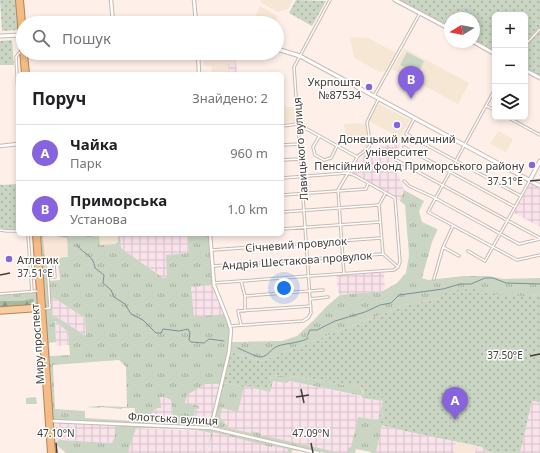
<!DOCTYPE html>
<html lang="uk">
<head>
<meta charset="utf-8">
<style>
  :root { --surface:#fff; --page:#f2f2f2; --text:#202124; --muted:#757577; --line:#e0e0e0; --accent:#8763dd }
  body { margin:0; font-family:"Noto Sans",sans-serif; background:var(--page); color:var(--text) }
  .controls { position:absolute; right:12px; top:12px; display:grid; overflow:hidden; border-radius:6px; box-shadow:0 2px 6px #0003 }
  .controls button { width:36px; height:36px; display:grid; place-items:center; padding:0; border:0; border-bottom:1px solid var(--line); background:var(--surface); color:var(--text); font:20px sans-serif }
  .compass { position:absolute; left:444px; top:12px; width:36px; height:36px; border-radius:50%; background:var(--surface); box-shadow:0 2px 6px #0003; rotate:260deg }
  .you { position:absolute; left:284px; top:288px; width:14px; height:14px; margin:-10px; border:3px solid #fff; border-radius:50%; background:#1a73e8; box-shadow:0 0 0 6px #1a73e833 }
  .badge { display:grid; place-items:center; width:26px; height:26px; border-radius:50%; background:var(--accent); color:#fff; font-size:13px; font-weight:700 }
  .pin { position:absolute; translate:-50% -33px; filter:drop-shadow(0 1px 2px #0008) }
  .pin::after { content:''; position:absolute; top:21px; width:14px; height:12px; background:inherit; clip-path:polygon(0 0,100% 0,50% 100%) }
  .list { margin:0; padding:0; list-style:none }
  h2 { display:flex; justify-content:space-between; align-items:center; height:52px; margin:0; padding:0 16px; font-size:17px }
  h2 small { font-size:13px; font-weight:400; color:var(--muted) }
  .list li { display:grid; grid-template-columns:26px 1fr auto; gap:12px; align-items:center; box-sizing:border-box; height:56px; padding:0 16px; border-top:1px solid var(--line) }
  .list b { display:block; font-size:15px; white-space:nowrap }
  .list p { margin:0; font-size:13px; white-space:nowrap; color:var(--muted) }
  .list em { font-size:13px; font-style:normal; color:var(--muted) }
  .icon { flex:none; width:22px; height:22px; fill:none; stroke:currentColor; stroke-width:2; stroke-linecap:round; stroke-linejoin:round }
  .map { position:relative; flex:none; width:540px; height:453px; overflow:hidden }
  .search { position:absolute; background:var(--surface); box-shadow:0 2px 6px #0003; left:16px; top:16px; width:268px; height:44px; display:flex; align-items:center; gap:10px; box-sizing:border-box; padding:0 14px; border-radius:22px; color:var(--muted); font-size:15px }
  .panel { position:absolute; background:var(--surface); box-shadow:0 2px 6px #0003; left:16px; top:72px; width:268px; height:164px; border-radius:6px }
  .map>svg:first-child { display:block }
  .built { fill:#fae6d8 }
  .industrial { fill:url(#industrial-grid) }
  .education { fill:#f5e7d4 }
  .grass { fill:url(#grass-tufts); fill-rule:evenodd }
  .forest { fill:url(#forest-firs) }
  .park { fill:url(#park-dots) }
  .pitch { fill:#cad5c3 }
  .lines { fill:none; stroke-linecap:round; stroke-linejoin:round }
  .stream { stroke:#7b9099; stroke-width:1 }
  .minor-casing { stroke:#c7bab2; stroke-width:3.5 }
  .tertiary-casing { stroke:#c7bab2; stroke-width:4.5 }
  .secondary-casing { stroke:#c7bab2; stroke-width:5 }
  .primary-casing { stroke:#b38456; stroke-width:5.5 }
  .trunk-casing { stroke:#b38456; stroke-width:6 }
  .minor { stroke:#fff; stroke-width:1.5 }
  .tertiary { stroke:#fff; stroke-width:2.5 }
  .secondary { stroke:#fff; stroke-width:3 }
  .primary { stroke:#f7cda4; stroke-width:3.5 }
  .trunk { stroke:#f4bc86; stroke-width:4 }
  .ticks { fill:none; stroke:#403b37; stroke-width:1.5 }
  .poi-dot { fill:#8763dd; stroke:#fff; stroke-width:1.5 }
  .labels { text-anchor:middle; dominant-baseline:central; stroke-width:3; stroke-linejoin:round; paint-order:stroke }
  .poi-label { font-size:11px; fill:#403b37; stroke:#fff; text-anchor:end }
  .street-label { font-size:11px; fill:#403b37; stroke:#fff }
  .ticks-label { font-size:10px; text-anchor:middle; fill:#403b37; stroke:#fff; stroke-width:3; stroke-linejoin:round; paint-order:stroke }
</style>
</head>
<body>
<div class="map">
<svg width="540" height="453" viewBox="0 0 540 453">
  <defs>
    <pattern id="industrial-grid" width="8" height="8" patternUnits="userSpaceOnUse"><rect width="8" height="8" fill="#fae2eb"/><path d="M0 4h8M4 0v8" fill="none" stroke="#d7c3ca"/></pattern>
    <pattern id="grass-tufts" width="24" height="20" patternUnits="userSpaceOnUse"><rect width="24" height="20" fill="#cad5c3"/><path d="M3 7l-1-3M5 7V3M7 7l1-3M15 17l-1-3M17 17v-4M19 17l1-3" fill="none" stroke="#a5ae9f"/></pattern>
    <pattern id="forest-firs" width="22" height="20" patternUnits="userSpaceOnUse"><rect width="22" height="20" fill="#a9baa0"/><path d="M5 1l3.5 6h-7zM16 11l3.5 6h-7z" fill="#8b9883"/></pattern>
    <pattern id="park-dots" width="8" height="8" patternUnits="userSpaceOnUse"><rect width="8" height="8" fill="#cad5c3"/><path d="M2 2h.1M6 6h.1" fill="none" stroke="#a5ae9f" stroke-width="1.8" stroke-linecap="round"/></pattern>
  </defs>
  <rect width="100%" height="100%" fill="#fef0e8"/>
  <path class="built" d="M203,53H236V63L228,64L229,74H211L212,66H204Z
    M55,234L67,238L68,257L45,259L43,235Z
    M456,441L477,446L475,453H454Z"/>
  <path class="industrial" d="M236,63L237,74H229L228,64Z
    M395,143L400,145L393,159L404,190L400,201L351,173L359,160L369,152L376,155L381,145H391Z
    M530,183L540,189V227L514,213Z
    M120,234H187L189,253L167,277L163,278L121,248Z
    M384,272L385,290L383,291L340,295L338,291L336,275Z
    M214,285L225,314L194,318L191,287Z
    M54,298L85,318L86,336L52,314L51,300Z
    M55,321L68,332L69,345L56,346Z
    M273,380L287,383L290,381L362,397V398L384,401L378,420L358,417L351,447L347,453H341L302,445L260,435V433L252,431L251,433L229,428L220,417L222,408L244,386L270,392Z
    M206,384H220L210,424L193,423L195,409L185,403L187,395Z
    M160,397H164L171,400L174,425L143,424L156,408Z
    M532,401L540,402V453H520Z
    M53,423L115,425V436L113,443L59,440L54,443Z
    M382,426L456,441L454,453H376Z
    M136,428L202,431L211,433L207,453H128Z
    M212,432H213L272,446V445L288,449L287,453H208Z
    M477,446L482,447L484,450L494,453H475Z"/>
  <path class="education" d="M261,0H293L288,9L278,12L260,2Z
    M260,6L278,16L274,23H263L254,18Z
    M350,37L368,38L396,53L386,71L380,72L354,58Z
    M404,48L469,83L458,104L392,69Z
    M282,103H285V107H294L296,122L282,123Z
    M379,104L410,120L400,138L369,121Z
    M356,123L366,124L369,143L366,148L346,138L344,124Z
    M498,131L513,139L506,152L490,144Z
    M104,234H118V242L115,244L99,245V235Z"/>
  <path class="grass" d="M404,190L424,201L419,211L422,222L437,229V231L432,242L422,278L428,280L464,276H489L503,279L540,278V295L521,297L499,295L440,293V298L406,305L262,361L230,352L232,342L282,341L297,336L314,320L327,306L340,295L383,291L397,283L406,273L409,255L405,205L400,201Z
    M41,234H104L99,235L100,245L115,244L118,242V234H120L121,248L163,278L167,277L166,255L189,253L187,234H209L214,285L191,287L194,317L225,314L230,331L229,352L211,426L174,425L171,400L164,397H160L161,408H156L143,424L53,420ZM55,234L58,237L67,238L68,257L45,259L43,235ZM58,263L60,280L49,281L47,264ZM54,298L85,318L86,336L52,314L51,300ZM55,321L68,332L70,355L50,356L49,343L56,342ZM119,360L126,367L127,407L100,406L86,407L100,408V407L122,409V408H135L134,421L85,418V411L55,409L53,365ZM206,384H220L210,424L193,423L195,409H199V406L185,403L187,395Z
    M38,292L39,305L0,308V307L30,305L33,299L21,301H0V295Z
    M273,375L301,377L349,386L359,385C363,389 362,395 366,398H384V414L381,425L382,426L376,453H371V452L356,449L355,453H346H347L348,448L351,447L358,417L378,420L383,401L362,398V396L290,381L287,383L273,381L270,392L244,386L238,412L222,408L220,417L229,428L251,433V431L261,433V435L341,453H325L213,426L223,383L241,386L244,385L269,390L271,376Z
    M115,425L211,430L309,453L293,450L291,453H287L288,449L272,446V447L213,432L207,453L211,433C187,427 161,429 136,428L128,453H66L54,443L59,440L112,443L115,436Z"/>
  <path class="forest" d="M31,299H33L34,301L30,305L0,307V301H21Z"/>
  <path class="park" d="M0,0H17L20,30L2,31Z
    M296,0L326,1L312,26L289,13Z
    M397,0H540V78L525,70V15H495V53L474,42V18H450V29Z
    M12,40L14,65H0V41Z
    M0,184L1,185L17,184L18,185V229L7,230L0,228Z
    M477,289C497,296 518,297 540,295V402L532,401L520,453H494L484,450L482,447C449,439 414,434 380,425L384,414V398H366L364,397L363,391L359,385L349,386L301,377L281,376L276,375L271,376L269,390L244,385L241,386L223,383L230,352L262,361L406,305L440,298V292L455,290Z"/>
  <path class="pitch" d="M407,52L424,61L418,74L400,65Z
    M36,397L37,404H26V398Z"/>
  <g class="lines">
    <path class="stream" d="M77,245C84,255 93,254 95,268L104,275L103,283L111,290L114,297L125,304L131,314L143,320L156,333H161L163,329L179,331L188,329L190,333L189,340L191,342L204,343L209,339L224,341
      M308,334L310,330H317L335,321L365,312L380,305L391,303L399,295L443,289L460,284H471L485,278H493L506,283L540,284
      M238,348C243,350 256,357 261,357C269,356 271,348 278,346C286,343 302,343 308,338"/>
    <g class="minor-casing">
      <path id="minor" d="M211,23L212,21L229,19L238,23
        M525,45L540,29
        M495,89L428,212L517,260L540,255
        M18,92L16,57L20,52
        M374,96L420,13
        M486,106L495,110
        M507,117L540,135
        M414,119L406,134L521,196
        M282,126L298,124L357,157
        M319,137L313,147L315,155L324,160L331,158L337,146
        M282,145L300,144
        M404,147L515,207
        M282,160L300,159
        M396,160L540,238
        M282,178L347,173L354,175L395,198L400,262L398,267
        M404,181L409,186L435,198L519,244L540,239
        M385,194L379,205L383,254L398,267
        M282,195L366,189L368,184
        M282,212L379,205
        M282,229L380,222
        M0,230L7,231H18
        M28,234L32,292
        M443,247L459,256
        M212,250L381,238
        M468,251L485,261L530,180
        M213,266L383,254
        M36,268L34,271L35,278L37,280
        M344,274L338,190L358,156L366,150L369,147L370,143L367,122L378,100
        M434,279L443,247L453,226
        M241,281L245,296V311
        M213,283L394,270L398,267
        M0,294L38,291
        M245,296L323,290
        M310,299L328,297
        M43,309L50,308L48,277H55L54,265
        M241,325L238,311L311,306
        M230,326L303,321L308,318L311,313L294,67L330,0"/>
    </g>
    <g class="tertiary-casing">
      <path id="tertiary" d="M111,0L113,23
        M194,0L196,23
        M198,53L199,74
        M0,146L18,144
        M210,234L214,285L228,320L231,330L229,352L211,428
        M51,421L211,428L318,453"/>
    </g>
    <g class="secondary-casing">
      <path id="secondary" d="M395,0L450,29
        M181,23L196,22L202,23
        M0,36L21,35
        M474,42L495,54
        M277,49L300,56L540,186
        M525,70L540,78
        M530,180L540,161"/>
    </g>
    <g class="primary-casing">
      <path id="primary" d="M0,309L43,306
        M0,312L43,309"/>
    </g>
    <g class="trunk-casing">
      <path id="trunk" d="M18,0L24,74
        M21,0L23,23
        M25,53L27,74
        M35,234L50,453
        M38,234L53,453"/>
    </g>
    <use href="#minor" class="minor"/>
    <use href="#tertiary" class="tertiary"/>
    <use href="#secondary" class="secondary"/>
    <use href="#primary" class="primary"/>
    <use href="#trunk" class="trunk"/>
  </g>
  <path class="ticks" d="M530,181L540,180M0,275L10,273M530,356L540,354M301,389L304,403M296,397L309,395M56,443L57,453M311,443L313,453"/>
  <g class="poi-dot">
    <circle cx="369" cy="87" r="4"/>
    <circle cx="397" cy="125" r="4"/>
    <circle cx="532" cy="165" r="4"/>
    <circle cx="9" cy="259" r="4"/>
  </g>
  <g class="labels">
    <g class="poi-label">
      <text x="361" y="81">Укрпошта<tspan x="361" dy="13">№87534</tspan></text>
      <text x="397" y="138" text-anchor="middle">Донецький медичний<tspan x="397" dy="13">університет</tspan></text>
      <text x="524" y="165">Пенсійний фонд Приморського району</text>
      <text x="17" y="259" text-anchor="start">Атлетик</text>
    </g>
    <g class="street-label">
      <text transform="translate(300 149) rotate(-94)">Лавицького вулиця</text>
      <text transform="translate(296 244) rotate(-4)">Січневий провулок</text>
      <text transform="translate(297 260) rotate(-4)">Андрія Шестакова провулок</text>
      <text transform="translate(37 344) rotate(-94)">Миру проспект</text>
      <text transform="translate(173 418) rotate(3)">Флотська вулиця</text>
    </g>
  </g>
  <g class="ticks-label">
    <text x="505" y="185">37.51°E</text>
    <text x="35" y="277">37.51°E</text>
    <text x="505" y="359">37.50°E</text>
    <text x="56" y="437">47.10°N</text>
    <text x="311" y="437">47.09°N</text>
  </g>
</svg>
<div class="controls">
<button>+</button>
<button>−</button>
<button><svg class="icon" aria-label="layers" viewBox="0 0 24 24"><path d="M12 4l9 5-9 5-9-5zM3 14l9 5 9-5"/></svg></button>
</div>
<svg class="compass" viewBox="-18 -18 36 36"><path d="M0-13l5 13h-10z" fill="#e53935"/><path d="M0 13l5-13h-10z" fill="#757577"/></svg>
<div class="you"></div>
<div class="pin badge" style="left:455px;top:420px">A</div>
<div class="pin badge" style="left:411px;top:99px">B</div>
<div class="search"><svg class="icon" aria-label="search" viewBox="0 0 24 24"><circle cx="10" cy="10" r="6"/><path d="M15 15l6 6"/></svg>Пошук</div>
<section class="panel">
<h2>Поруч<small>Знайдено: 2</small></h2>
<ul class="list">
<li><span class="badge">A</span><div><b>Чайка</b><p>Парк</p></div><em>960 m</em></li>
<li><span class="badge">B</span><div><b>Приморська</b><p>Установа</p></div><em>1.0 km</em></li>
</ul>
</section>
</div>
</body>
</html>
